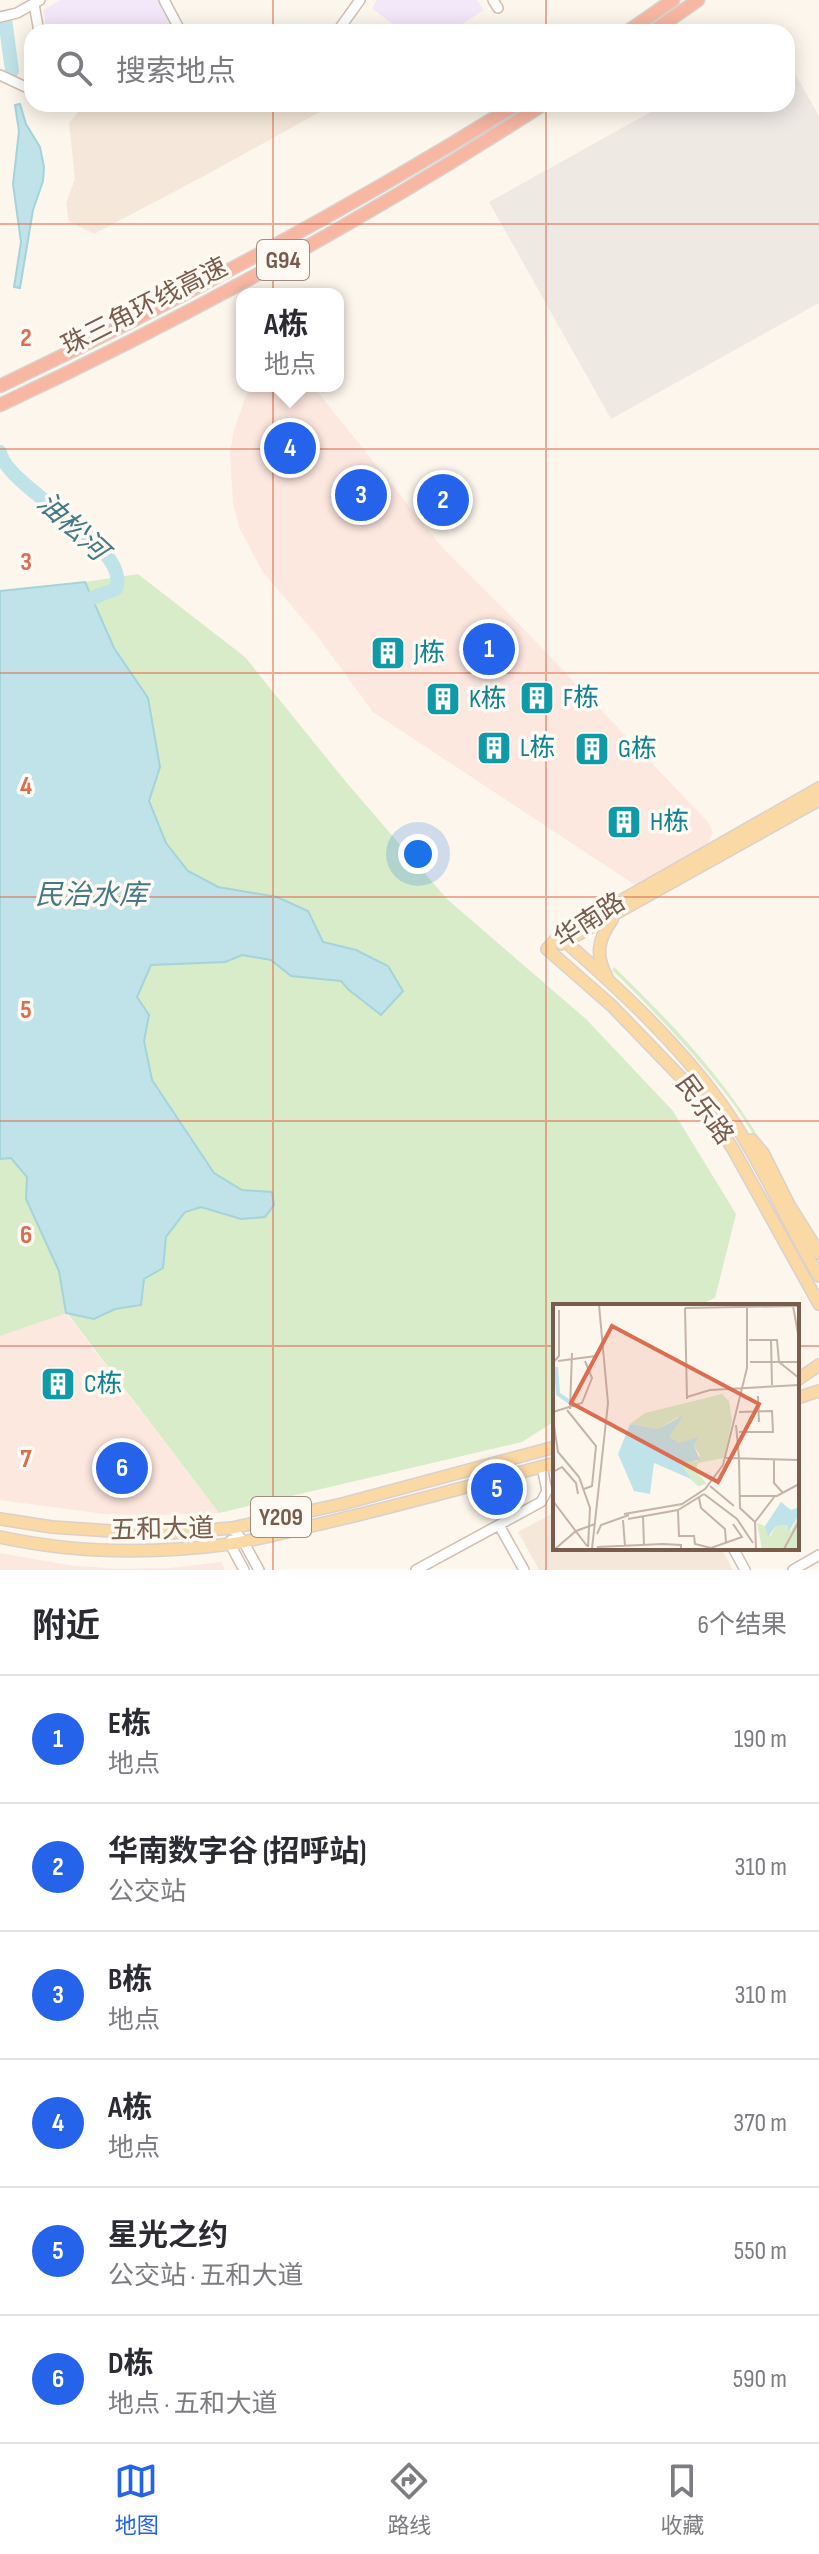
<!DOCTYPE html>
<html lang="zh">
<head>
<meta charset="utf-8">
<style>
  :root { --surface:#fff; --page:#f7f7f7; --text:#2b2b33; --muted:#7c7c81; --line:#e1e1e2; --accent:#2563eb }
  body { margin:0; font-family:"Sofia Sans Condensed","Noto Sans SC",sans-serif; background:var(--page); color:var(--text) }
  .you { position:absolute; left:418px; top:854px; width:28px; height:28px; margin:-20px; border:6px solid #fff; border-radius:50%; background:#1a73e8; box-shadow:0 0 0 12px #1a73e833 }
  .badge { display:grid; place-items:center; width:52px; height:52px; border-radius:50%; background:var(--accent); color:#fff; font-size:26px; font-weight:700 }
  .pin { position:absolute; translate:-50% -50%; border:4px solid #fff; box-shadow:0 2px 8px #0006 }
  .popup { position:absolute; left:236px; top:288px; width:108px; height:104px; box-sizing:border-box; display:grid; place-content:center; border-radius:16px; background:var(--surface); filter:drop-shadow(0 2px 6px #0005); font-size:26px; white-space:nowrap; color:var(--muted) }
  .popup b { font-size:30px; color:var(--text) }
  .popup::after { content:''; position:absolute; left:50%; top:100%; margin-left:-16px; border:16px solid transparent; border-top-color:var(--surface) }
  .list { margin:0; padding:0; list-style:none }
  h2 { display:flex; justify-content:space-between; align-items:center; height:104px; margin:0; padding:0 32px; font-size:34px }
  h2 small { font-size:26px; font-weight:400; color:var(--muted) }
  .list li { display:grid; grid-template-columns:52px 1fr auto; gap:24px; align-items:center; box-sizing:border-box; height:128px; padding:0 32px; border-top:2px solid var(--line) }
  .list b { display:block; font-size:30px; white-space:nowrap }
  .list p { margin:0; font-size:26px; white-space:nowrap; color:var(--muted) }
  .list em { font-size:26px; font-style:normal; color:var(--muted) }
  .icon { flex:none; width:44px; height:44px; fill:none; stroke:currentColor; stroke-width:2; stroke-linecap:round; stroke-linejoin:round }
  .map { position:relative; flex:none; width:819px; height:1570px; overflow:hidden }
  .search { position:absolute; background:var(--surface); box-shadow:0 4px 20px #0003; left:24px; right:24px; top:24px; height:88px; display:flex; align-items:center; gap:20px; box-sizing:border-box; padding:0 28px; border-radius:24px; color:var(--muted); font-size:30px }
  .sheet { height:872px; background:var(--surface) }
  nav { display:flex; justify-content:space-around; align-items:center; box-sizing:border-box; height:112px; border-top:2px solid var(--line); background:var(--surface); font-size:22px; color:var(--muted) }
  nav a { display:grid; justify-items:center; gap:4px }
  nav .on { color:var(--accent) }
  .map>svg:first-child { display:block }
  .residential { fill:#f5e8da }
  .commercial { fill:#fde8e0 }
  .industrial { fill:#efe9e4 }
  .education { fill:#f3e8fa }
  .green { fill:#d8ecc9 }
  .water { fill:#bfe3e8; stroke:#a5d3da; stroke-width:2 }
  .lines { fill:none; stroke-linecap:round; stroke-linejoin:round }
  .river { stroke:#bfe3e8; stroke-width:14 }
  .minor-casing { stroke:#d1beb0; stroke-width:12 }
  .major-casing { stroke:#dad1cd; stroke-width:14 }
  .highway-casing { stroke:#dad1cd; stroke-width:15 }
  .minor { stroke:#fff; stroke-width:9 }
  .major { stroke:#fbd9a5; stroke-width:11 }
  .highway { stroke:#f7b7a3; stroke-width:12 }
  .grid { fill:none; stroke:#dc6d51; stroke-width:2; stroke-opacity:0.55 }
  .labels { text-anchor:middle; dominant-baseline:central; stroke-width:7; stroke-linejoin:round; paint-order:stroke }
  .shield { fill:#fffaf3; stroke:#a28b7f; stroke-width:2 }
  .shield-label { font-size:24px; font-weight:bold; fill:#7a5c4d }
  .street-label { font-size:26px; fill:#7a5c4d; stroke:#fffaf3 }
  .culture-label { font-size:26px; fill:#0d838f; stroke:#fffaf3; text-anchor:start }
  .water-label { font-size:28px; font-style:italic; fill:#437c86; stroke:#fffaf3 }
  .inset-river { fill:none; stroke:#bfe3e8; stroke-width:4 }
  .inset-road { fill:none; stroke:#c5b3a7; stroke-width:2 }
  .view { fill:#dc6d51; fill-opacity:0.15; stroke:#dc6d51; stroke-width:4 }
  .inset-edge { fill:none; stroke:#7a5c4d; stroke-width:4 }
  .grid-label { font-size:26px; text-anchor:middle; font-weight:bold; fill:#dc6d51; stroke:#fffaf3; stroke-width:7; stroke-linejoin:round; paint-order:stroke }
</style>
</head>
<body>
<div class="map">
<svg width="819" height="1570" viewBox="0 0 819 1570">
  <rect width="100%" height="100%" fill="#fdf6ec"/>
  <path class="residential" d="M101,104H334L206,175L94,234L69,221L66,203L75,179L69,123L84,106Z
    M555,1512V1548H721L733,1570H539L518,1532Z"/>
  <path class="commercial" d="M250,386H313L442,547L519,624L708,822L713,832L708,844L635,885L373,712L318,637L262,571L239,527L233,503L230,453L234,429Z
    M66,1313L219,1513L161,1515L104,1514L0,1500V1336Z
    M0,1553L68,1565L118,1569L169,1568L221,1562L225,1570H0Z"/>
  <path class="industrial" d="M787,59L819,116V303L611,419L489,202L665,104H787Z"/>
  <path class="education" d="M61,0H158L176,32H47L43,10Z
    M377,0H477L484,10L450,32H399L400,30L372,8Z"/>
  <path class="green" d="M138,574L245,657L346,782L447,899L586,1019L673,1111L736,1214L715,1298L696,1306H555V1421L522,1442L219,1513L67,1313L0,1336V1159L11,1158L27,1177L26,1199L59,1271L66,1313L94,1319L115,1309L141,1305L144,1279L163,1268L166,1237L185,1212L201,1207L241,1219L271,1192L242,1190L214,1173L152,1080L144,1041L149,1015L137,997L151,965L225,962L242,955L271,960L291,976L341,981L349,990L356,950L323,942L308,911L277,897L218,887L188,871L166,843L149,800L160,767L148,698L114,648L85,582Z
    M614,967C673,1024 732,1086 771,1159C755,1140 744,1117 729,1098C693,1052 653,1010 612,970Z"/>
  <path class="water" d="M20,104L26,124L40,147L44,167L43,181L33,210L20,288L14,287L21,242L13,184L19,131L15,105Z
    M85,582L114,648L148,698L160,767L149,801L166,843L188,871L218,887L277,897L308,911L323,942L356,950L388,966L403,991L381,1015L349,990L341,981L291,976L271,960L242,955L225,962L151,965L137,997L149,1015L144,1041L152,1080L214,1173L242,1190L272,1192L274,1205L265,1217L241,1219L201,1207L185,1212L166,1237L163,1268L144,1279L141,1305L115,1309L94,1319L66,1313L59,1271L26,1199L27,1177L11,1158L0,1159V591Z"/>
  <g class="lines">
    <path class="river" d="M5,19L12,71
      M0,452C7,489 133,546 116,589L92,598"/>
    <g class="minor-casing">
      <path id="minor" d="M164,0L181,32
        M493,0L498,8
        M34,4L39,32
        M0,17L17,13L40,0
        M337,32L360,0
        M0,75L32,90
        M499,1525L524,1570
        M232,1528L243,1541L259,1570
        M231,1540L230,1544L244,1570
        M733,1548L745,1570
        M416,1570L541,1502L547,1491L542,1467
        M793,1570L819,1555"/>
    </g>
    <g class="major-casing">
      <path id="major" d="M559,936C616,986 675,1040 720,1102C759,1156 785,1219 819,1276
        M561,944L819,800
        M547,949L612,1006L695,1092L733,1149L819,1304
        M547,949L559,936L819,788
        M607,977C595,955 598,939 612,920
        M752,1140L763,1153L789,1205L819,1253
        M797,1380L819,1365
        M797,1398L819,1391
        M0,1519L52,1527L156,1534L232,1528L342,1504L555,1447
        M0,1537C74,1553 155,1554 230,1544C256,1540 282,1533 307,1527C391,1508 473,1485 555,1463"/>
    </g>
    <g class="highway-casing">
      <path id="highway" d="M627,32L673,0
        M652,32L698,0
        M0,386C178,301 350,208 517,104
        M0,405C188,317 370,216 544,104"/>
    </g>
    <use href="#minor" class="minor"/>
    <use href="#major" class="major"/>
    <use href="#highway" class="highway"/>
  </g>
  <path class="grid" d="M273,0V32M546,0V32M273,104V1570M546,104V1570M0,224H819M0,449H819M0,673H819M0,897H819M0,1121H819M0,1346H555M797,1346H819"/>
  <defs>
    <g id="building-square" transform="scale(1.8)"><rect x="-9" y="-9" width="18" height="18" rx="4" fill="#0f9aa8" stroke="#fffaf3"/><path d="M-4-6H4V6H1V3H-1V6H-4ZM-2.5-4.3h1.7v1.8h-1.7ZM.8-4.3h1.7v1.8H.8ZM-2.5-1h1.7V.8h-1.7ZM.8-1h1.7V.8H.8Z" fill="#fff"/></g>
  </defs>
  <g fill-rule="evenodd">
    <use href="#building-square" x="388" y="653"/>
    <use href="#building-square" x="537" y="698"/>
    <use href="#building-square" x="443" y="699"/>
    <use href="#building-square" x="494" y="748"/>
    <use href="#building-square" x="592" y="749"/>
    <use href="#building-square" x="624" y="822"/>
    <use href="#building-square" x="58" y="1384"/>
  </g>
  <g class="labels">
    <g class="shield">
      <rect x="257" y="240" width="52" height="40" rx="6"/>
      <rect x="251" y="1497" width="60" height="40" rx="6"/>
    </g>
    <g class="shield-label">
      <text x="283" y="260">G94</text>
      <text x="281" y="1517">Y209</text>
    </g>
    <g class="street-label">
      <text transform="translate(145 307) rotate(-27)">珠三角环线高速</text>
      <text transform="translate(590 921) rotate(-33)">华南路</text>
      <text transform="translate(704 1110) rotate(54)">民乐路</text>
      <text transform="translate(162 1530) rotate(-1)">五和大道</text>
    </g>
    <g class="culture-label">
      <text x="414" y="653">J栋</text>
      <text x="563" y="698">F栋</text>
      <text x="469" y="699">K栋</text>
      <text x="520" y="748">L栋</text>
      <text x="618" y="749">G栋</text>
      <text x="650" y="822">H栋</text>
      <text x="84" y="1384">C栋</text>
    </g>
    <g class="water-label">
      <text transform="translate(72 527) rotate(43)">油松河</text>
      <text x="91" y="895">民治水库</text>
    </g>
  </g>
  <g transform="translate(553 1304)">
    <rect width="246" height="246" fill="#fdf6ec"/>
    <path d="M169,90L176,97L179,117L171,154L145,159L143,167L154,180L145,182L127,162L130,155L144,158L147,151L141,142L144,137L127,139L116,133L125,113L105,125L77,120L92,109ZM246,211V245H209L204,219L214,223L217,233L223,222L233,221L238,227Z" fill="#d8ecc9"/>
    <path d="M131,111L116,133L127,139L145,133L141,142L147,156L126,159L146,184L138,175L101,159L97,190L81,187L65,150L77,120L105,125ZM228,198L238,206L246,203V211L236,227L234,221L223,222L215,233L212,222Z" fill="#bfe3e8"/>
    <path class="inset-river" d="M3,63L5,90L18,99"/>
    <path class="inset-road" d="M240,2L246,35M132,4L246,2M132,4L134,95M196,36H224L226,58L246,74M218,36L219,81M5,57L43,52M197,58H246M0,59L6,52V6M205,92L206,118M134,93L157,86L246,81M17,105L19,49M14,106L43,142L39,182L31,185M0,108L29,99L39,74L32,57M186,108L219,107L220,128H186M0,115L5,148L26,173L37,204L35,243M183,121L186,154M173,154L246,156M186,155L187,204L202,218L203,245M221,155V179L230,189M0,168L9,163L23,179L25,190M157,182L181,202M151,190L184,215L200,239M187,192H224L246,180M146,194L148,204L172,225L173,239M0,197L34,242M125,207L126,232H141L142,240L158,244L189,233L180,220M71,210L129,200L152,185L170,161L194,64V1M90,212L91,241M75,215L125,206L151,190M70,216L72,242M202,218L222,192M44,230L48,221L76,211M44,243L110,240L128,241V245M2,245L23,227L42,220M39,245L55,99L46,1M231,245L246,217"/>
    <path class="view" d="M59,22L206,100L165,178L18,99Z"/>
    <rect width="246" height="246" class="inset-edge"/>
  </g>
  <g class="grid-label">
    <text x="26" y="346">2</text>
    <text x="26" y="570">3</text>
    <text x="26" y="794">4</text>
    <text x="26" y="1018">5</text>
    <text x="26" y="1243">6</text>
    <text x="26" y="1467">7</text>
  </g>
</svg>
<div class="you"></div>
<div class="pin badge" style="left:489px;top:649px">1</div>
<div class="pin badge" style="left:443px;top:500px">2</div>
<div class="pin badge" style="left:361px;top:495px">3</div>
<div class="pin badge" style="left:290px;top:448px">4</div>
<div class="popup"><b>A栋</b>地点</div>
<div class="pin badge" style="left:497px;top:1489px">5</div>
<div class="pin badge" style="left:122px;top:1468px">6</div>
<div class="search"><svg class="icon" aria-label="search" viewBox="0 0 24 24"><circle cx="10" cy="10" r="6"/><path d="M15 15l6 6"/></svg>搜索地点</div>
</div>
<section class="sheet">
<h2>附近<small>6个结果</small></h2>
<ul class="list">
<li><span class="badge">1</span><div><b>E栋</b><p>地点</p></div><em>190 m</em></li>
<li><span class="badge">2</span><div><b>华南数字谷 (招呼站)</b><p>公交站</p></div><em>310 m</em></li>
<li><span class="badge">3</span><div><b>B栋</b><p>地点</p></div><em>310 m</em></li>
<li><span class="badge">4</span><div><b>A栋</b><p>地点</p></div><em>370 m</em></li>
<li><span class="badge">5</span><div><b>星光之约</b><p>公交站 · 五和大道</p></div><em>550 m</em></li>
<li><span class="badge">6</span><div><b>D栋</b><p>地点 · 五和大道</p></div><em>590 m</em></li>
</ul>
</section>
<nav>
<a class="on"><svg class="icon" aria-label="map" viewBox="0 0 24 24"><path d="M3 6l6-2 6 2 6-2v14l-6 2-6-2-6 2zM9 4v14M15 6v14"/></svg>地图</a>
<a><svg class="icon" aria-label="directions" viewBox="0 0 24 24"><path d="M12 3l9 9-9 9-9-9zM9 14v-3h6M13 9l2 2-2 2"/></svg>路线</a>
<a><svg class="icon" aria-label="saved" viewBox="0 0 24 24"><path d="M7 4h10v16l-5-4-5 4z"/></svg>收藏</a>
</nav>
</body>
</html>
